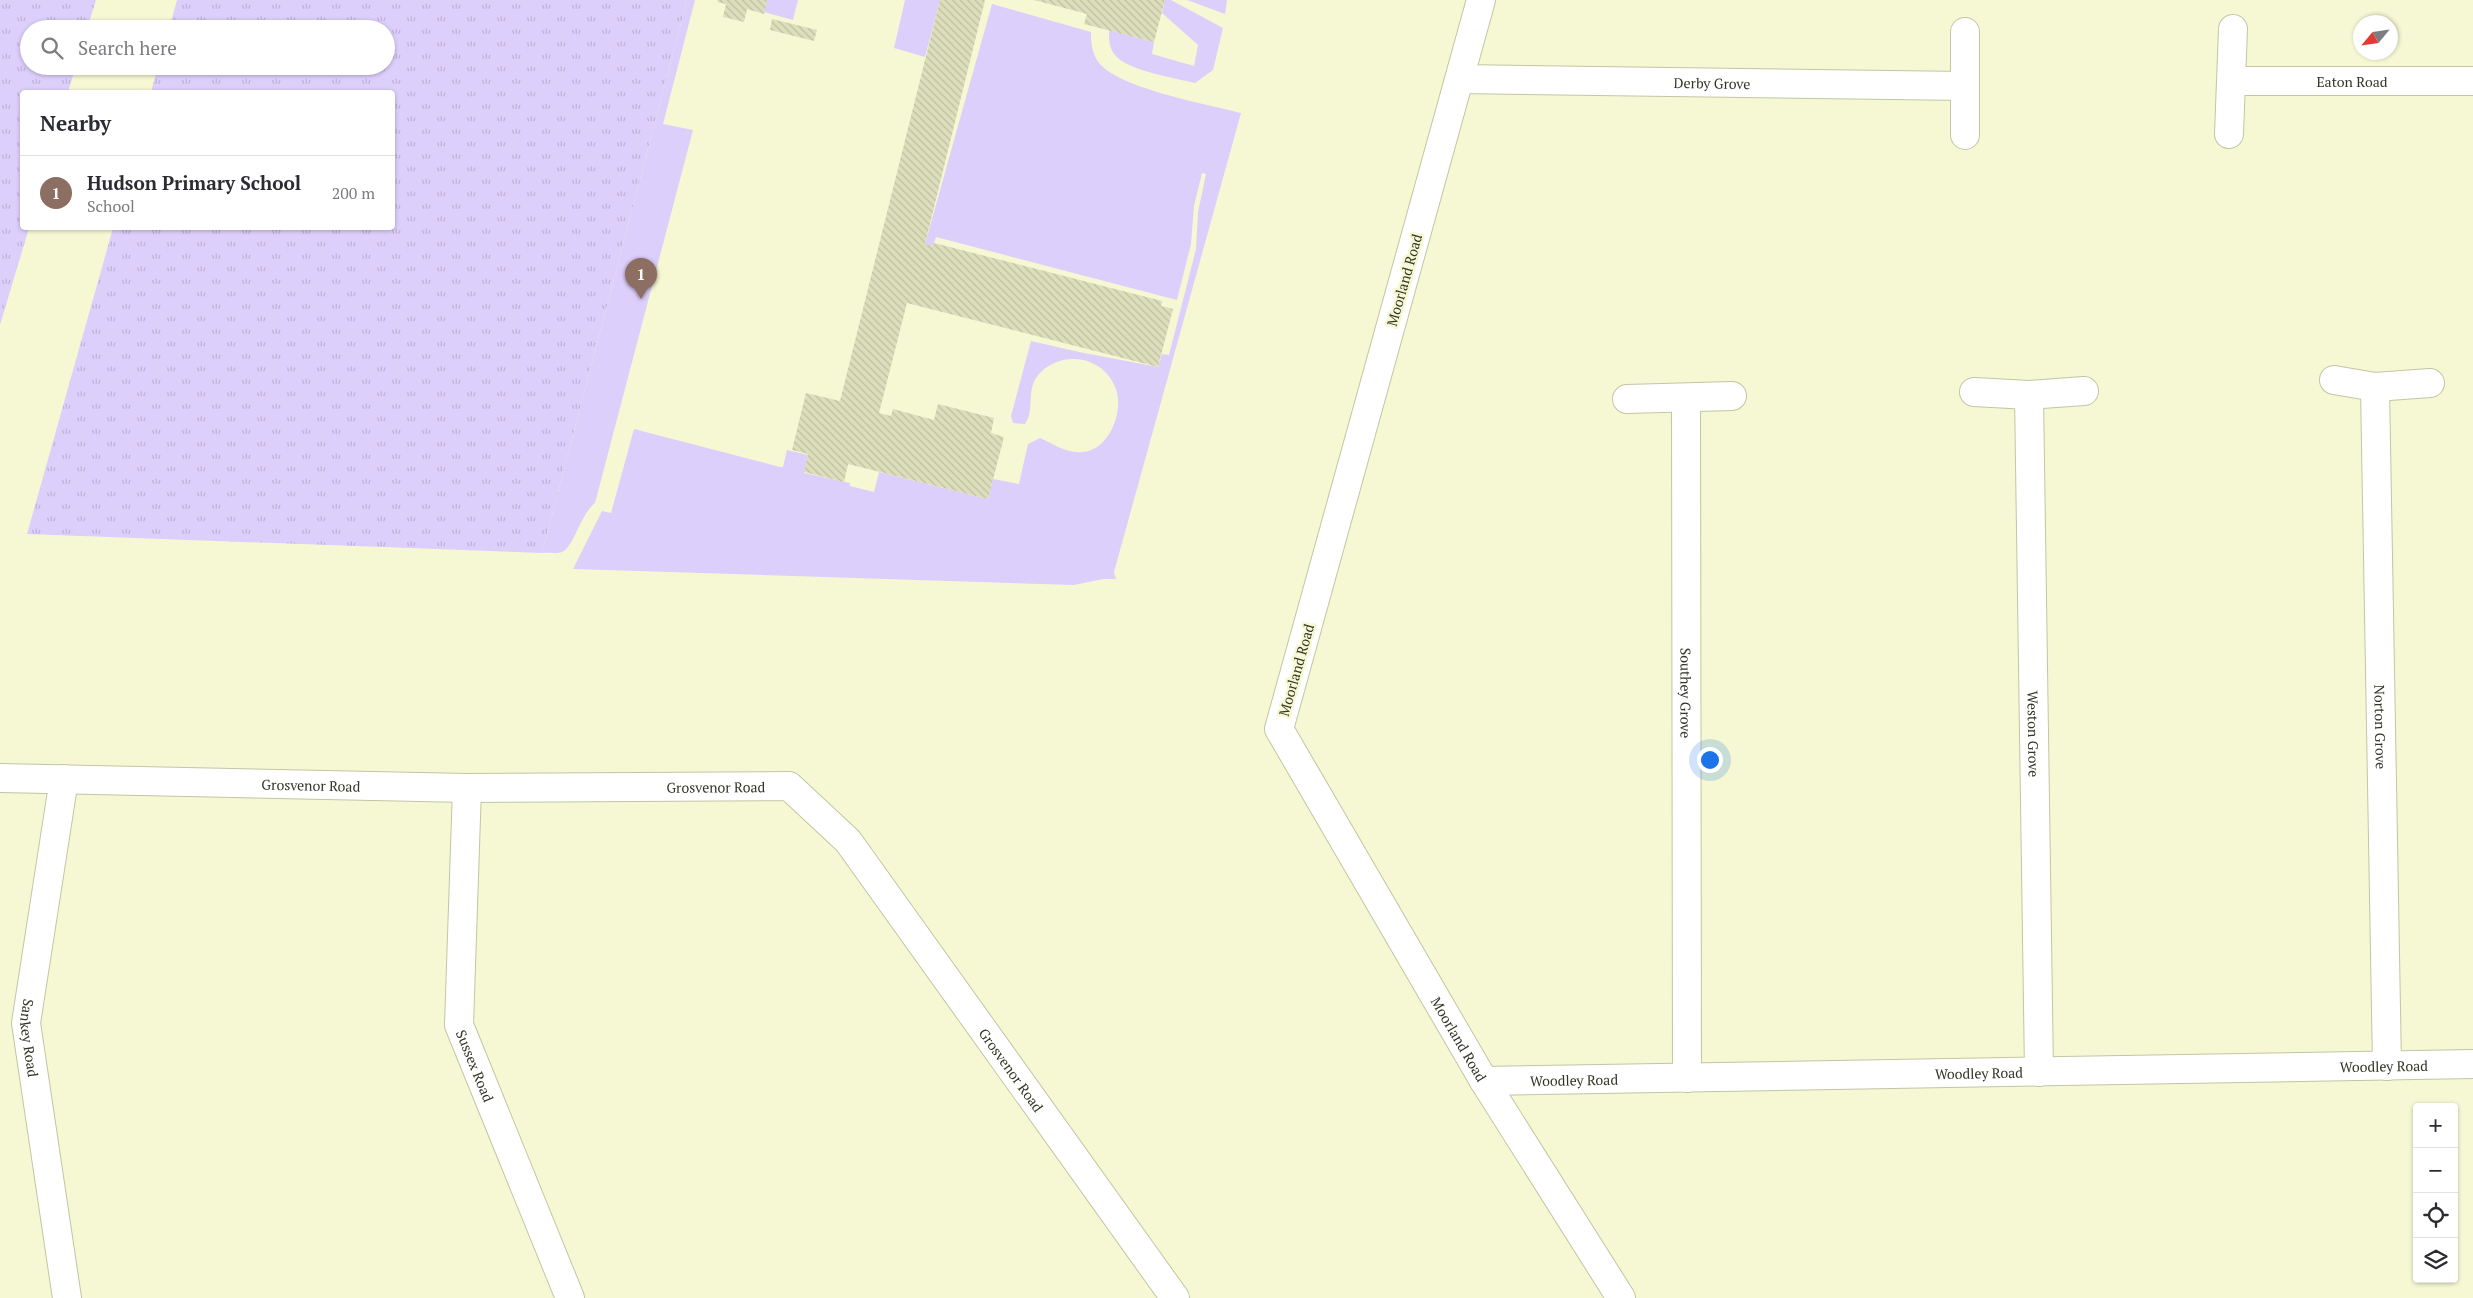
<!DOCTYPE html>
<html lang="en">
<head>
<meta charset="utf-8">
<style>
  :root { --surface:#fff; --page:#f2f2f3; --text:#2b2b33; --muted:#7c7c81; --line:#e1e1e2; --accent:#d93025 }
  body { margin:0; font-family:"PT Serif",serif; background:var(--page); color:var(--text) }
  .controls { position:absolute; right:15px; bottom:15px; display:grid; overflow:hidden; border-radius:5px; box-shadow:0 1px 4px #0004 }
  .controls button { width:45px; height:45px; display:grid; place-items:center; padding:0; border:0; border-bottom:1px solid var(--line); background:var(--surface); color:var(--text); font:25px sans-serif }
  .compass { position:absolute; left:2353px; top:15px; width:45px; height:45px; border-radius:50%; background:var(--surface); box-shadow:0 1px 4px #0004; rotate:241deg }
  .you { position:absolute; left:1709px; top:759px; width:18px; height:18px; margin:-12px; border:4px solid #fff; border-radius:50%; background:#1a73e8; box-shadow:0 0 0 8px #1a73e833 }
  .badge { display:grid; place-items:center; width:32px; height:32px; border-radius:50%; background:var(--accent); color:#fff; font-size:16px; font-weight:700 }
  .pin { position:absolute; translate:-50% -41px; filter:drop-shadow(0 1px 2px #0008) }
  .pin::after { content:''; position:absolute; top:26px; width:18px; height:15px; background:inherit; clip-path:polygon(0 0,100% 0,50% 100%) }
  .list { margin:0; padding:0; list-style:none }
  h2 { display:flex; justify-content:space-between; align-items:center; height:65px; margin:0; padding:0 20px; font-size:21px }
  h2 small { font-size:16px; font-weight:400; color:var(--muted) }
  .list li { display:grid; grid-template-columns:32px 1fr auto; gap:15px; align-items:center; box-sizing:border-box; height:75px; padding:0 20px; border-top:1px solid var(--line) }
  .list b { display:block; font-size:19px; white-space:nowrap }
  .list p { margin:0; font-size:16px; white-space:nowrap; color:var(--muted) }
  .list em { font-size:16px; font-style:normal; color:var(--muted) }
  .icon { flex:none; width:28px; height:28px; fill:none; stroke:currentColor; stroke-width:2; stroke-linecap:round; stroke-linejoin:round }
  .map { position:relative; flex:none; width:2473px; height:1298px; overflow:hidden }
  .search { position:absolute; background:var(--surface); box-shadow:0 1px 4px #0004; left:20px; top:20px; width:375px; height:55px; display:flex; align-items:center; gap:12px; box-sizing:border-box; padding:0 18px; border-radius:28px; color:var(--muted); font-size:19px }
  .panel { position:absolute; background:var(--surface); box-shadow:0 1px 4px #0004; left:20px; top:90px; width:375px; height:140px; border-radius:5px }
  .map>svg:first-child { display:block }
  .grass { fill:#ddcffb }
  .park { fill:url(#park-tufts) }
  .building { fill:url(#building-back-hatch) }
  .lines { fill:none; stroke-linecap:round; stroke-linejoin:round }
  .street-casing { stroke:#c3c5a3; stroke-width:30 }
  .street { stroke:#fff; stroke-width:28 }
  .labels { text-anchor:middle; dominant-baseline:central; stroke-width:5; stroke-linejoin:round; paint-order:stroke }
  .street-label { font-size:14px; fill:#333426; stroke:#f6f8d4 }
</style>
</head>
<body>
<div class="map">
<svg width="2473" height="1298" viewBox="0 0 2473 1298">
  <defs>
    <pattern id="park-tufts" width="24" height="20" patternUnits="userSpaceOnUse" patternTransform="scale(1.25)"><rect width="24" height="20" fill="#ddcffb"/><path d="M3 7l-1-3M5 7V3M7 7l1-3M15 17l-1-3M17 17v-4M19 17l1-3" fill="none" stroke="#beb2d7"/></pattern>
    <pattern id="building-back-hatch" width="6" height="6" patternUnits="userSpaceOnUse" patternTransform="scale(1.25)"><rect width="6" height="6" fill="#dcdebc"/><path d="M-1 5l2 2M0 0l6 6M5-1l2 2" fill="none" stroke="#bdbfa1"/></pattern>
  </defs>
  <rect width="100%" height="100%" fill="#f6f8d4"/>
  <path class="grass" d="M687,0H695L663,124L693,130L595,503C580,515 574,547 562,552C556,554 548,552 542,553Z
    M767,0H798L793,20L764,12Z
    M905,0H940L925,57L894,48Z
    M1165,0H1171L1223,28L1213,70L1195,83C1175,78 1129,71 1116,56C1109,49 1109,40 1109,30L1154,42L1152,54L1194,66L1198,45L1162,13Z
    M1187,0H1227L1225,14Z
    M992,4L1091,32C1091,43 1092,55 1100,64C1122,89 1207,104 1241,113L1114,572L1116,579H1103L1074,585L573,569L602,511L611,513L634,429L780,467H783L787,450L808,455L804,473L850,483V486L874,492L879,472L988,499L993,479L1019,484L1028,444L1040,438C1054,444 1067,454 1083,452C1109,450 1124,412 1116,389C1105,358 1065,349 1041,372C1024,388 1036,409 1025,424L1013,423L1011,416L1031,341L1079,352L1158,367L1162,354L1169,355L1196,249L1198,212L1206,174L1202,173L1194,206L1191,244L1177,300L936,237L933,246L925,244Z"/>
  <path class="park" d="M0,0H96L87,29H29V66H76L68,92H22V228H29L0,325Z
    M177,0H687L542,553L27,534L113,228H392V92H151L158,66H386V29H169Z"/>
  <path class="building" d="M718,0H767L764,14L747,9L744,22L723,17L726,4L717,2Z
    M940,0H985L925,244L933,246L934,243L1162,301L1161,306L1173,309L1158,367L907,303L879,413L891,416L893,409L934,420L938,404L994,418L991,433L1004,437L988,499L848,464L844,482L804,472L808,454L792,450L806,393L840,401Z
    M1034,0H1165L1154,42L1084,24L1087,14Z
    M772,19L817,30L814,41L770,30Z"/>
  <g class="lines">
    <g class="street-casing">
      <g id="street">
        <path id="s1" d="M1481,0L1279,729L1484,1081L1621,1298"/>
        <path d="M1965,32V135"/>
        <path id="s2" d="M1460,79L1965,86"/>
        <path id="s3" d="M2232,81H2473"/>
        <path d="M2229,134L2233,29"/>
        <path d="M2334,380L2375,387L2430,383"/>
        <path id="s4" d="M2375,387L2387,1066"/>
        <path d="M1974,392L2029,395L2084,391"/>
        <path id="s5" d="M2029,395L2039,1072"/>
        <path id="s6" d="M1686,398L1687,1078"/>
        <path d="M1627,399L1732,396"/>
        <path id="s7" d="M0,778L467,788L789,786L848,841L1175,1298"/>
        <path id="s8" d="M64,779L26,1023L67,1298"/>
        <path id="s9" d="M467,788L459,1025L570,1298"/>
        <path id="s10" d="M1484,1081L2473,1064"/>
      </g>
    </g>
    <use href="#street" class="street"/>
  </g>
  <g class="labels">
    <g class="street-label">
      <text stroke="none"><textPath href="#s3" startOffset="120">Eaton Road</textPath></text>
      <text stroke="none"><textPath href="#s2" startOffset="252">Derby Grove</textPath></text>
      <text transform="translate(1404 280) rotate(-74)">Moorland Road</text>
      <text transform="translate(1296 670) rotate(-74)">Moorland Road</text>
      <text stroke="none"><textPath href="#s6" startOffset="295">Southey Grove</textPath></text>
      <text stroke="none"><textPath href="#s4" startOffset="340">Norton Grove</textPath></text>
      <text stroke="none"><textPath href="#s5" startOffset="339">Weston Grove</textPath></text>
      <text stroke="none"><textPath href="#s7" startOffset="311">Grosvenor Road</textPath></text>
      <text stroke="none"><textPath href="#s7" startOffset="716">Grosvenor Road</textPath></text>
      <text stroke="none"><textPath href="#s8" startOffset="262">Sankey Road</textPath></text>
      <text stroke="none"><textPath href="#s1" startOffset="1115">Moorland Road</textPath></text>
      <text stroke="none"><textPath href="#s9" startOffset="281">Sussex Road</textPath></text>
      <text stroke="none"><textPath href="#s10" startOffset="900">Woodley Road</textPath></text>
      <text stroke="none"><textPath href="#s7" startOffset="1151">Grosvenor Road</textPath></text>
      <text stroke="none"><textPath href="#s10" startOffset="495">Woodley Road</textPath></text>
      <text stroke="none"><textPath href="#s10" startOffset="90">Woodley Road</textPath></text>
    </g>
  </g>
</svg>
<div class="controls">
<button>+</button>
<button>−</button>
<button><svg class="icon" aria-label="locate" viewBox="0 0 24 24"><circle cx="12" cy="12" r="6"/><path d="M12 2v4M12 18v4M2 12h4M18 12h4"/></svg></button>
<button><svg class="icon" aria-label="layers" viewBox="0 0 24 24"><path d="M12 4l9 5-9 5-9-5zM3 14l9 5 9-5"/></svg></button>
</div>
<svg class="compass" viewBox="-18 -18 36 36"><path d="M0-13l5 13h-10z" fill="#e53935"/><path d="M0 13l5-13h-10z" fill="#7c7c81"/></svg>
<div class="you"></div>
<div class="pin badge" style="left:641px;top:299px;background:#8d6e63">1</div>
<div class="search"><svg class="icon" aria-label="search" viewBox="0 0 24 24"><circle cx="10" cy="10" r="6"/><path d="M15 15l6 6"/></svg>Search here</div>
<section class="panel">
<h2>Nearby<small></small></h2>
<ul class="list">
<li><span class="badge" style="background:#8d6e63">1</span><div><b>Hudson Primary School</b><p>School</p></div><em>200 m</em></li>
</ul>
</section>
</div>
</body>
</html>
